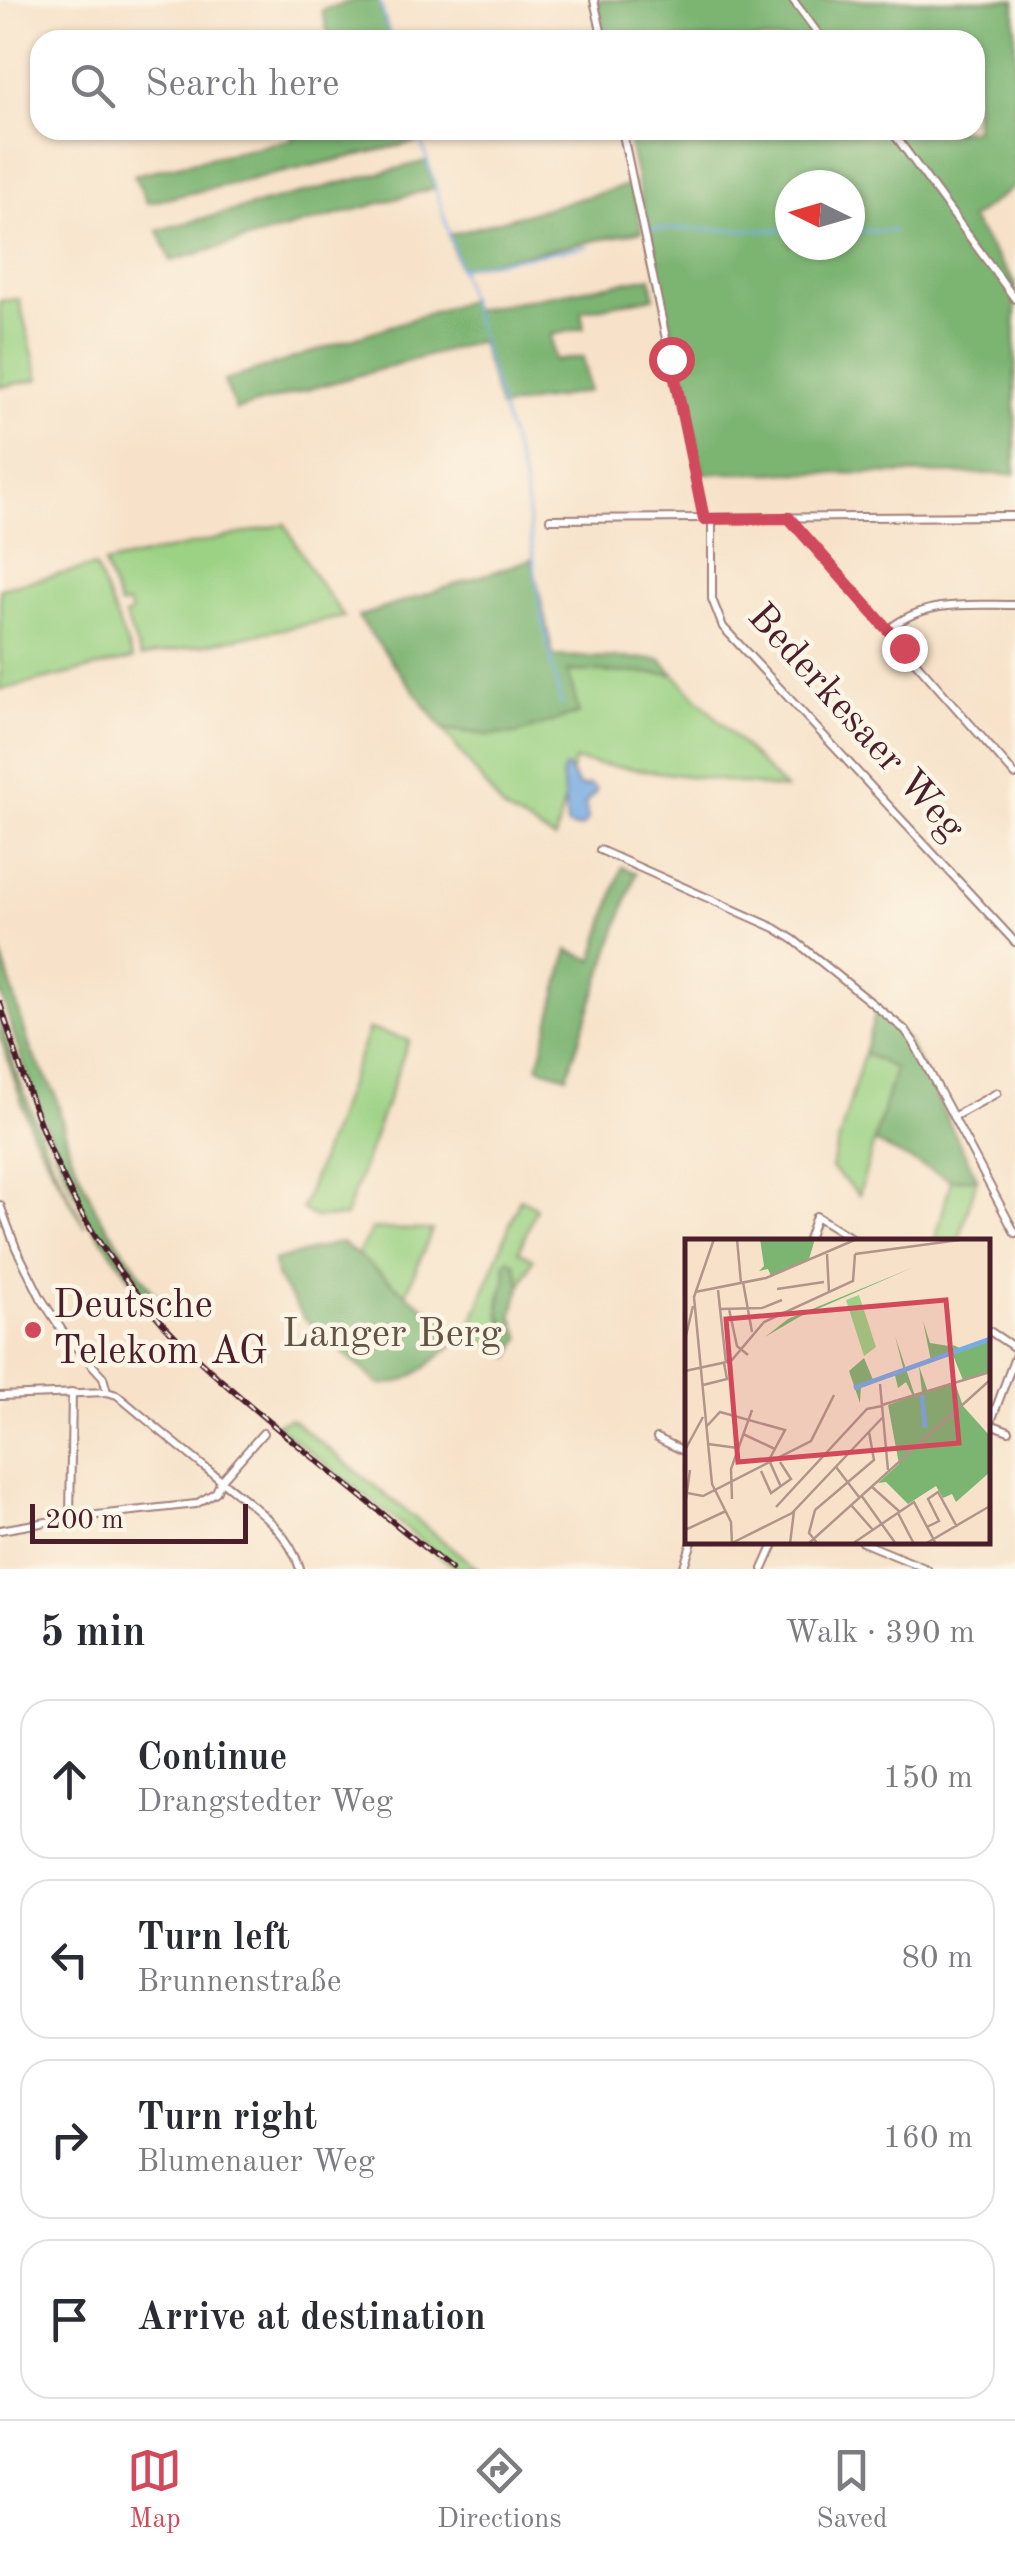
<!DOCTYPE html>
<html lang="en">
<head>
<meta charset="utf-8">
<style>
  :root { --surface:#fff; --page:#f7f7f7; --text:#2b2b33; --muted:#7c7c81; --line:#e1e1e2; --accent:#d1495b }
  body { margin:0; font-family:"Old Standard TT",serif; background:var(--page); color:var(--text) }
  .compass { position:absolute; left:775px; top:170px; width:90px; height:90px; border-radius:50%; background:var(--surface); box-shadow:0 2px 8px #0004; rotate:275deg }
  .scale { position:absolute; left:30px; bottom:25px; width:218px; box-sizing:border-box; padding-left:10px; border:5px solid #4a1f2b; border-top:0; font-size:28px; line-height:35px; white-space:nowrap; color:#4a1f2b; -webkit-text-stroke:8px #fcf5e5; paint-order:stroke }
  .stop { position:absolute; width:30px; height:30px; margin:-22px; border:8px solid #d1495b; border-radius:50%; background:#fff }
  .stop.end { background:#d1495b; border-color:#fff; box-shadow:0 2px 10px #0008 }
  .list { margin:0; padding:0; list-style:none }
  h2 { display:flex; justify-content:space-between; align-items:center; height:130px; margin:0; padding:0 40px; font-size:42px }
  h2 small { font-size:32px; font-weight:400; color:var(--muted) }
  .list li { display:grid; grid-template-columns:65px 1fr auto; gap:30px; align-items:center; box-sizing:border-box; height:160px; margin:0 20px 20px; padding:0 20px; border:2px solid var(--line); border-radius:30px }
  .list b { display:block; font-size:38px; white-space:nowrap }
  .list p { margin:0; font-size:32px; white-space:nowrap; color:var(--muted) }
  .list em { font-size:32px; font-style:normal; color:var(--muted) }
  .icon { flex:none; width:55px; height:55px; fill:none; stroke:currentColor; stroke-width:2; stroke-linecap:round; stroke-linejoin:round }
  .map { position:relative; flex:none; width:1015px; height:1569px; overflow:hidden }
  .search { position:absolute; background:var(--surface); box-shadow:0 2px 8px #0004; left:30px; right:30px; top:30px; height:110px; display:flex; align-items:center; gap:25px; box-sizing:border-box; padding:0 35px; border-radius:30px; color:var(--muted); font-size:38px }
  .sheet { height:850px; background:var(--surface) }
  nav { display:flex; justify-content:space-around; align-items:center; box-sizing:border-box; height:140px; border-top:2px solid var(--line); background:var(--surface); font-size:28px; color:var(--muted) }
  nav a { display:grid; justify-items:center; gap:5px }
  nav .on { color:var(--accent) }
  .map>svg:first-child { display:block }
  .green { fill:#9bd284; stroke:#727858; stroke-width:2.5 }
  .forest { fill:#7cb472; stroke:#636a4e; stroke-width:2.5; fill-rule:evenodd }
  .water { fill:#76ace4; stroke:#606688; stroke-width:2.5 }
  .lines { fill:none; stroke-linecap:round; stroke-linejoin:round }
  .stream { stroke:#76ace4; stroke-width:2.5 }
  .minor-casing { stroke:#a0807a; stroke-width:10 }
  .minor { stroke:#fff; stroke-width:6 }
  .rail-casing { stroke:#4a1f2b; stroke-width:6 }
  .rail { stroke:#fcf5e5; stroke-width:2.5; stroke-dasharray:8; stroke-linecap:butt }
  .route { stroke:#d1495b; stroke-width:12 }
  .poi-dot { fill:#d1495b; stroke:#fcf5e5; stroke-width:4 }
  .labels { text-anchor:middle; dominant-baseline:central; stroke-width:9; stroke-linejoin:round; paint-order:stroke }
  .street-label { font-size:40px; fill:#4a1f2b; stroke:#fcf5e5 }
  .poi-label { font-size:40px; fill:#4a1f2b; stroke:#fcf5e5; text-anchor:start }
  .park-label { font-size:40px; fill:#625546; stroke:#fcf5e5 }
  .inset-river { fill:none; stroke:#76ace4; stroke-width:5 }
  .inset-road { fill:none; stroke:#b2948a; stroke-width:2.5 }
  .view { fill:#d1495b; fill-opacity:0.15; stroke:#d1495b; stroke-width:5 }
  .inset-edge { fill:none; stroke:#4a1f2b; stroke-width:5 }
</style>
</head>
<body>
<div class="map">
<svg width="1015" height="1569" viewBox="0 0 1015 1569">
  <rect width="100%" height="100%" fill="#fcf5e5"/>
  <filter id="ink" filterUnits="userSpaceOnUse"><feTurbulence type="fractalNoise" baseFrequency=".01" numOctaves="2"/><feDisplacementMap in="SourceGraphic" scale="20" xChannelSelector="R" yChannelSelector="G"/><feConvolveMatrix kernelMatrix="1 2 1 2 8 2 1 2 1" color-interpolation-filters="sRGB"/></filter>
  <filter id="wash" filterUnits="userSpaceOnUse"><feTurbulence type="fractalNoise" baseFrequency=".0048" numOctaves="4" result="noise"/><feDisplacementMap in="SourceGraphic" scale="40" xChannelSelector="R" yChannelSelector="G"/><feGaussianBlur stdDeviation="2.25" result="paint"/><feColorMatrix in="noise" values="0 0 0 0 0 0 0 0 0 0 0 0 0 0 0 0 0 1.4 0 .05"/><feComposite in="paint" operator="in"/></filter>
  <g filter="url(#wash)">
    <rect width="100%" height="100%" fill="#f7e2c9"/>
    <path class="green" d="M19,299L39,379L0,387V301Z
      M285,524L312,572L344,617L141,657L125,616L131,613L128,604L120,606L104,564Z
      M95,566L133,659L0,690V588Z
      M568,671L674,674L785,789L574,761L555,839L504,810L443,729L489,735L578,714Z
      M369,1029L409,1040L345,1217L315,1218L302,1209Z
      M864,1053L895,1069L859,1195L831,1168Z
      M977,1178L959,1241L935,1242L951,1180Z
      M520,1198L536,1208L519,1251L533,1259L521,1285L515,1263L505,1264C508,1284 500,1289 499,1304C499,1313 505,1336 508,1345H516L511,1357L468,1333Z
      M372,1229L432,1230L406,1294L357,1256Z
      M290,1418L478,1569H457L275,1424Z"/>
    <path class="forest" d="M356,0H379L391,40H330L322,10Z
      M597,0H1015V186L970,219L1015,283V474L703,473L626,130H975V40H606ZM790,185H850V245H790Z
      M291,130H418L421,141L147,203L134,175L293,139Z
      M427,161L435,188L171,261L158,230Z
      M632,184L642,231L459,268L449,235Z
      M651,277L654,297L581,311L584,328L551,335L555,361L583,357L589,391L500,408L480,341L236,410L224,381L469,300L472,310Z
      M532,559L553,656L660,659L674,674L568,671L579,713L516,734L489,735L443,729L358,617Z
      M622,867L636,873L567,1076L538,1067L568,950L593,960Z
      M0,950L31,1051L55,1093L70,1152L97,1212L156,1296L148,1302L90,1223L56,1154L26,1074L0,990Z
      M876,1011L908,1042L977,1178L951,1180L874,1142L895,1069L864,1053Z
      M0,1019L18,1077L50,1158L85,1227L32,1132L0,1036Z
      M341,1242L406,1294L465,1334C441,1353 412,1388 379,1384L304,1318L277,1278L274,1261Z
      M509,1259L515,1263L521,1285L512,1316L521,1338L516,1345H508L503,1319L499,1314C499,1294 508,1285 505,1264Z"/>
    <path class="water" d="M564,768H568L578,785L583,787L589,785L596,789L595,793L585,803L588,820L582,827L572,828L567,825L562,774Z"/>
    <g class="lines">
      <path class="stream" d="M379,0L391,40
        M418,130L524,483L539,602L561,705
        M651,229L790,230
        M850,231H893
        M461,267L588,246"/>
    </g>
  </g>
  <g filter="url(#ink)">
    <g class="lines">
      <g class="minor-casing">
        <path id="minor" d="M594,0L603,40
          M793,0L823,40
          M622,130L704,519
          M891,130L1015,299
          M789,518L1015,775
          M550,519L1015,516
          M712,519V599L723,627L1015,942
          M888,630C924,599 970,605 1015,605
          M600,850L775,928L794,940L905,1030L913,1041L1015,1233
          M953,1117L997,1093
          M0,1205L16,1248L41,1298L65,1335L103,1377L107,1392
          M807,1242L816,1216L858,1242
          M988,1330L1015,1348
          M0,1396L107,1392L117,1395C149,1422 181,1448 213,1474C246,1502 287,1525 300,1569
          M1009,1431L990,1424L1015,1357
          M657,1438L688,1453
          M70,1518L72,1392
          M0,1530L70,1518L196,1504L216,1492L221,1481L263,1433
          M862,1542L927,1569
          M683,1569L692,1542
          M763,1569L775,1542"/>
      </g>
      <use href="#minor" class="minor"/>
      <g class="rail-casing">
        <path id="rail" d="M0,1003C23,1078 46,1153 86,1221C144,1318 217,1380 304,1450C353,1490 402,1529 451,1569"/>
      </g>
      <use href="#rail" class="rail"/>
    </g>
  </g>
  <g class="lines" filter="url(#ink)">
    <path class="route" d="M671,359L704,519L789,518L904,648"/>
  </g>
  <circle class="poi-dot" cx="33" cy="1330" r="10"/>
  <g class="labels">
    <g class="street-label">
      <text transform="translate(855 723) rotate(48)">Bederkesaer Weg</text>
    </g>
    <g class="poi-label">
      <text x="53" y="1307">Deutsche<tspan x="53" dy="46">Telekom AG</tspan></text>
    </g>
    <g class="park-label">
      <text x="392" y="1336">Langer Berg</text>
    </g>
  </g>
  <g transform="translate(685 1239)">
    <rect width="305" height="305" fill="#f7e2c9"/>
    <path d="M174,56L191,108L179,117L161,61Z" fill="#9bd284"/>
    <path d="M75,0H130L124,20L86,37L83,30L74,32L79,27ZM229,28L114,78L80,98L103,80ZM238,82L245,104L264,107L267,114L268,106L277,110L305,100V132L278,141L267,114L246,122ZM210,97L230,157L237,154L234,127L243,153L270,144L278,167L305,197V233L271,263L267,255L258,259L251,247L223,265L201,243L193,244L214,225L203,166L228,157L221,143L213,149L210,136L219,132ZM179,119L189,143L176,147L175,164L164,132Z" fill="#7cb472"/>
    <path class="inset-river" d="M169,149L305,100M237,156L240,189"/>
    <path class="inset-road" d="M29,0L9,58L27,245L46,283L47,305M52,0L56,44M142,15L144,53M170,15L282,0M58,43L67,93M92,50L139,43M33,51L41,124M10,53L81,39L172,0M35,70L77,69L97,61M44,70L52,107L63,116M0,101L8,67M0,132L46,122L79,83L168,42L170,15M195,145L203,231M18,146L42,140L39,124M197,166L305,133M22,187L35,173L100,191L84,221L96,248M58,195L90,210M23,205L53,209M0,211L18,178M151,228L174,258M76,232L86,254L106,240L95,223M186,247L215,273M2,254L18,257L126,202L149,156M176,256L211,305M47,260L46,230L67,171M166,266L188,291M0,267L5,231M91,268L182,170L197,167M130,271L189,221L184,193M130,271L124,294L133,305M213,274L229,305M242,288L254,282L243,260L253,253L272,288M0,291L41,272M47,304L107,274L198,178M105,305L109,272M123,305L305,141M167,305L229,263L251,305M240,305L305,267"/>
    <path class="view" d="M261,61L274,204L53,223L41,80Z"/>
    <rect width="305" height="305" class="inset-edge"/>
  </g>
</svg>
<svg class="compass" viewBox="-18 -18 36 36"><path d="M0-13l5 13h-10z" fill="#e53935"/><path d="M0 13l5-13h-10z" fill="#7c7c81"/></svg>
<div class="scale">200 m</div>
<div class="stop" style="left:671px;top:359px"></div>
<div class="stop end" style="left:904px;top:648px"></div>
<div class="search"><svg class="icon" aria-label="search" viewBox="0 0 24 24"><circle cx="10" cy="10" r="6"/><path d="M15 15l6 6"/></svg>Search here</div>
</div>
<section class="sheet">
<h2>5 min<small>Walk · 390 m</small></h2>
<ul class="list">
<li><svg class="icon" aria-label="ahead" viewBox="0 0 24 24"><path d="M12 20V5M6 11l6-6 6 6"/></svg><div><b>Continue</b><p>Drangstedter Weg</p></div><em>150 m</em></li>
<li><svg class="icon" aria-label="left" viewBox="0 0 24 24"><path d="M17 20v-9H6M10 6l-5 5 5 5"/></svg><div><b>Turn left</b><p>Brunnenstraße</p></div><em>80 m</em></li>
<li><svg class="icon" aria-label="right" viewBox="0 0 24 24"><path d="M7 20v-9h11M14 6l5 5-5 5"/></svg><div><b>Turn right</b><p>Blumenauer Weg</p></div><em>160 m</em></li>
<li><svg class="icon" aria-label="arrive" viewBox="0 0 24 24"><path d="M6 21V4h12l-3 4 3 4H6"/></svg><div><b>Arrive at destination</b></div></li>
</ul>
</section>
<nav>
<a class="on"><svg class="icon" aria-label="map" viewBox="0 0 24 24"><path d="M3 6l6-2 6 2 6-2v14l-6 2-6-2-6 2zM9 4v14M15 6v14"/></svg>Map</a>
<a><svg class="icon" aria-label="directions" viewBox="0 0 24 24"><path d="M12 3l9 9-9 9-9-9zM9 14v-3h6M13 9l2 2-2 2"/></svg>Directions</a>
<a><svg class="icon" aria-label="saved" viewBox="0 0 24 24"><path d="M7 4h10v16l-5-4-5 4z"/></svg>Saved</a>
</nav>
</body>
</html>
